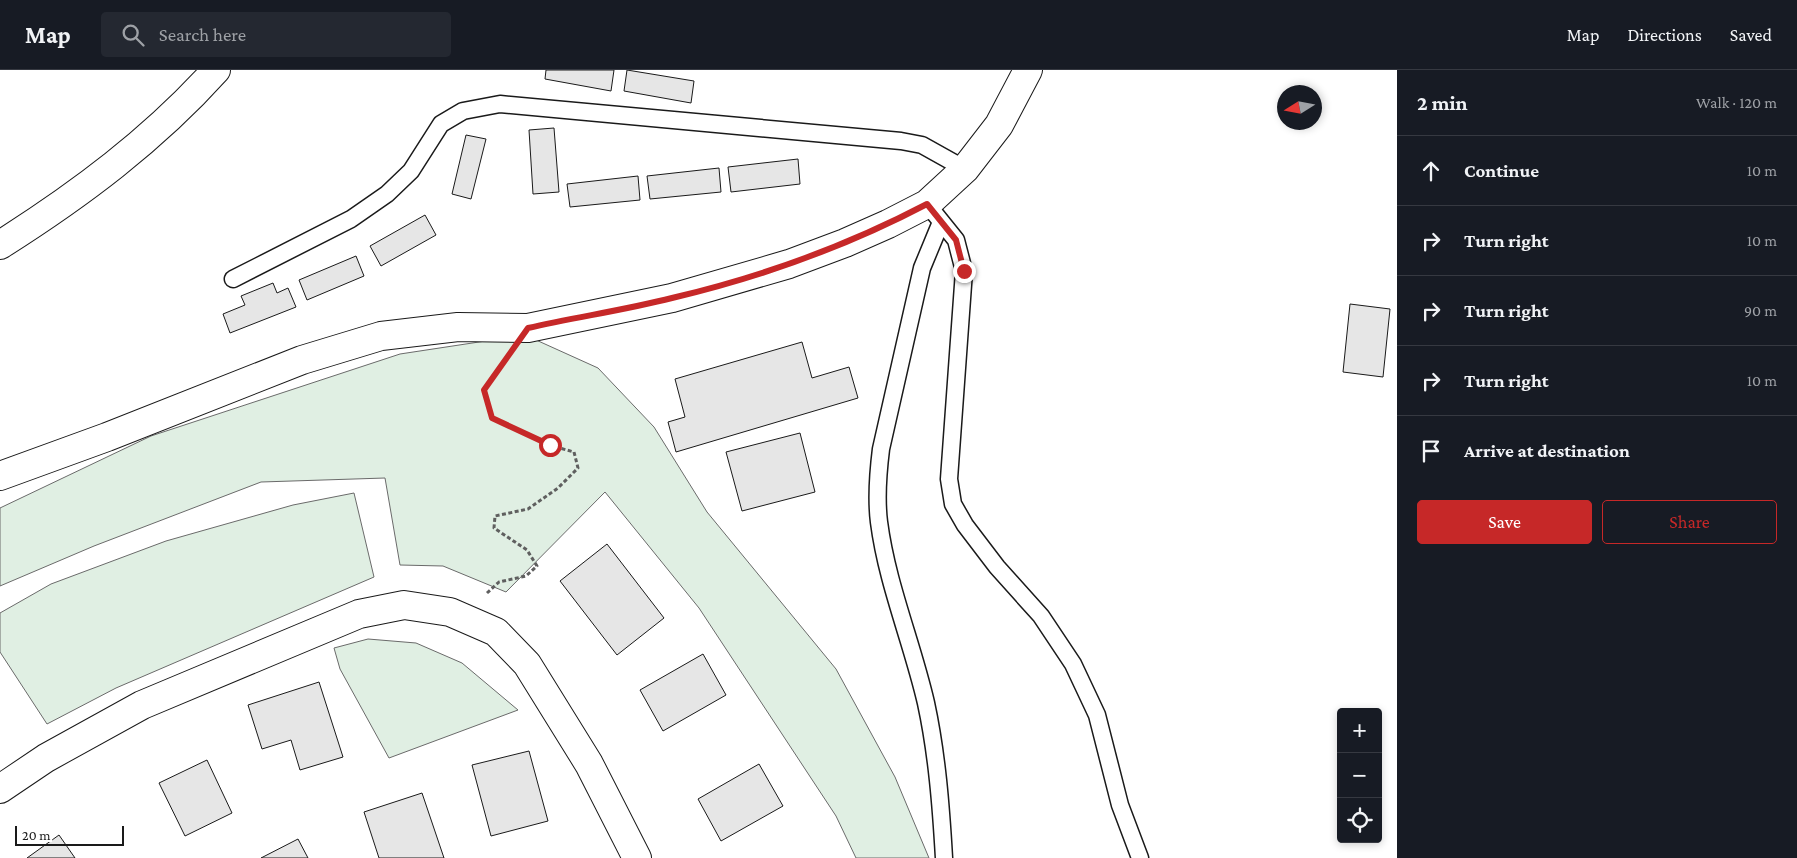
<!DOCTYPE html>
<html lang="en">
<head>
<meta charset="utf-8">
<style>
  :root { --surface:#171b24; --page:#242831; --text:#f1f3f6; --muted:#9ea1a6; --line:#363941; --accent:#c62828 }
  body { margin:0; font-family:"Crimson Pro",serif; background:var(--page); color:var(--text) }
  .controls { position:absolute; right:15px; bottom:15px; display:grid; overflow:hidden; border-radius:5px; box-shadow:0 2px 8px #0003 }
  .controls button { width:45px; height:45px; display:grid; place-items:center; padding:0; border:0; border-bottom:1px solid var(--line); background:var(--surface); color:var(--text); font:25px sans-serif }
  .compass { position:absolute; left:1277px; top:15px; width:45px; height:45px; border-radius:50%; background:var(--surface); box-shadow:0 2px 8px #0003; rotate:259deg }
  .scale { position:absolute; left:15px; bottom:12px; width:109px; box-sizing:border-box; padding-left:5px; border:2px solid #1a1a1a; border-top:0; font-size:14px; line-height:18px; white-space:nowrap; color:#1a1a1a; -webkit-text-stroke:4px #fff; paint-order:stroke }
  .stop { position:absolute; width:15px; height:15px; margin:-11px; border:4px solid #c62828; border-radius:50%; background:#fff }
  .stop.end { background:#c62828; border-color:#fff; box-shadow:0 1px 5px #0008 }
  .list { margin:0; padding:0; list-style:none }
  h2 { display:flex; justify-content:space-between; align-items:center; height:65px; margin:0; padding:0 20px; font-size:21px }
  h2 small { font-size:16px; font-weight:400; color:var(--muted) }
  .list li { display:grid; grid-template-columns:32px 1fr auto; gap:15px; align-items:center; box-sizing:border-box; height:70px; padding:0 20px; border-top:1px solid var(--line) }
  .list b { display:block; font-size:19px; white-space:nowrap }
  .list em { font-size:16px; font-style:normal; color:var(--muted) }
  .actions { display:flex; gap:10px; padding:15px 20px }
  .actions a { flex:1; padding:11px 0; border:1px solid var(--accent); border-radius:5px; text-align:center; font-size:18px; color:var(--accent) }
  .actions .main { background:var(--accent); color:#fff }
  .icon { flex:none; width:28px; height:28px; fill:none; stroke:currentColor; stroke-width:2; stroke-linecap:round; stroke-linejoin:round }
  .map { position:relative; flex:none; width:1397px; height:788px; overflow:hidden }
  header { display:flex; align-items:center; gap:30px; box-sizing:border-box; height:70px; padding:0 25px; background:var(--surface); border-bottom:1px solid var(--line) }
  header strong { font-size:24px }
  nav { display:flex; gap:28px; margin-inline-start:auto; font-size:18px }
  .search { width:350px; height:45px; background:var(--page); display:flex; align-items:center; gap:12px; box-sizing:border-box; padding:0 18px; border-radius:5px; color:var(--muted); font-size:19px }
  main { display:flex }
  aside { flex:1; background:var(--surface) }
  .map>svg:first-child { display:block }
  .green { fill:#e0efe3; stroke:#6a6a6a }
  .building { fill:#e6e6e6; stroke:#1a1a1a }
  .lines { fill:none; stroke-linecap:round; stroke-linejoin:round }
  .service-casing { stroke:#1a1a1a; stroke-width:19 }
  .minor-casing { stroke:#1a1a1a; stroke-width:30 }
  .tertiary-casing { stroke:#1a1a1a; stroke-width:30 }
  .path { stroke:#5f5f5f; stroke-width:3; stroke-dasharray:4 2.5; stroke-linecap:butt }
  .service { stroke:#fff; stroke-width:16 }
  .minor { stroke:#fff; stroke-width:28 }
  .tertiary { stroke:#fff; stroke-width:28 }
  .route { stroke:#c62828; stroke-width:6 }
</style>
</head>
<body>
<header>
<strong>Map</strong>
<div class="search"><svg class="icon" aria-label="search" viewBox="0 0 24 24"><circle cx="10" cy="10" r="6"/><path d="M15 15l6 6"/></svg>Search here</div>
<nav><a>Map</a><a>Directions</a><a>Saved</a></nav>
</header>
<main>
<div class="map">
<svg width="1397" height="788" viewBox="0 0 1397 788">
  <rect width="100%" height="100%" fill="#fff"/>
  <path class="green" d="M525,265L598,298L654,357L707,442L836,599L895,707L929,788H856L836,746L699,538L605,422L506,522L443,496L400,495L385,408L261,412L94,476L0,516V438L151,366L400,284Z
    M354,423L374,507L116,618L47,654L0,582V543L51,514L166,471L293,435Z
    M368,569L416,573L462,593L518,640L389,688L340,599L334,578Z"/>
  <path class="building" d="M546,0H614L611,21L545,9Z
    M627,0L694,11L691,33L624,21Z
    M554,58L559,122L533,124L529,60Z
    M466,65L486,69L471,129L452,124Z
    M798,89L800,114L731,122L728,97Z
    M719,98L721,122L650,129L647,106Z
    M638,106L640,130L570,137L567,114Z
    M425,145L436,165L381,196L370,176Z
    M356,186L364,206L307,230L299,210Z
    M273,213L277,223L288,218L296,237L230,263L223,244L245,235L241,226Z
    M1350,234L1390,239L1383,307L1343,302Z
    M802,272L812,308L849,297L858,328L676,382L668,352L685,347L675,309Z
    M800,363L815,422L742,441L726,382Z
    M607,474L664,548L617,585L560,511Z
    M703,584L726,625L663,661L640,620Z
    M319,612L343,687L300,700L291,670L262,679L248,635Z
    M529,681L548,751L491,766L472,695Z
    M207,690L232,743L185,766L159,713Z
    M759,694L783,736L721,771L698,729Z
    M422,723L444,788H379L364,742Z
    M59,765L75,788H27Z
    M298,769L308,788H261Z"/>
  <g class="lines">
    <g class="service-casing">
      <path id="service" d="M927,134L956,170L964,201L949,409L953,434L965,455L997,497L1041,546L1073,594L1097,645L1120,735L1140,788
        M941,152L922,198L881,379C878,403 876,428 879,452C887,514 912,572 926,633C937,684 941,736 944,788
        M233,209L351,149L387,124L411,101L441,54L463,41L500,34L901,71L922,75L965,99"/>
    </g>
    <g class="minor-casing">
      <path id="minor" d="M0,406L107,367L302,290L381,266L458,257L528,258L672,228L789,194L845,173L888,154L927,134L965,99L999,55L1028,0
        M0,719L46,688L142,635L359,544L404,535L450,542L496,562L527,594L589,694L637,788"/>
    </g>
    <g class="tertiary-casing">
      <path id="tertiary" d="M0,175C79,125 153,70 216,0"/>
    </g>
    <path class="path" d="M487,523L499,512L526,506L537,496L527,480L494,458L495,446L528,439L558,418L578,398L574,382L549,375L492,348L484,320L504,291"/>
    <use href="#service" class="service"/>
    <use href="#minor" class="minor"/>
    <use href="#tertiary" class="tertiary"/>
  </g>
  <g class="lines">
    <path class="route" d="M550,375L492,348L484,320L528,258C576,247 625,240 672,228C761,207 847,176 927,134L956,170L964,201"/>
  </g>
</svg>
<div class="controls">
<button>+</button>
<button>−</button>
<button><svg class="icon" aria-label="locate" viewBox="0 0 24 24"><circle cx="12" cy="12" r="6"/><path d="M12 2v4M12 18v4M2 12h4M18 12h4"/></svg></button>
</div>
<svg class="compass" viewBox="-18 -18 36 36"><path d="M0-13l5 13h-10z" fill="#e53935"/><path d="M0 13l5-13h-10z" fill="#9ea1a6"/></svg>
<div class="scale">20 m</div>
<div class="stop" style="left:550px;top:375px"></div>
<div class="stop end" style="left:964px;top:201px"></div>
</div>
<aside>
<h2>2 min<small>Walk · 120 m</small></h2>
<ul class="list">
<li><svg class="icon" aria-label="ahead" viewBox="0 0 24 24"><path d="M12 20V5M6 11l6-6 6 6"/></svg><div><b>Continue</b></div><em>10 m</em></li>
<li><svg class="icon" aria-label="right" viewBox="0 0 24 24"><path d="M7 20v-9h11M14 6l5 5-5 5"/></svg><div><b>Turn right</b></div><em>10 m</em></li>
<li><svg class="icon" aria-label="right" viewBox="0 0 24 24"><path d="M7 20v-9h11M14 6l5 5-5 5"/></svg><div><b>Turn right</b></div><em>90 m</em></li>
<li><svg class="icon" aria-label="right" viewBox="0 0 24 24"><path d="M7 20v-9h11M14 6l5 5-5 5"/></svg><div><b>Turn right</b></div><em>10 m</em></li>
<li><svg class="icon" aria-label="arrive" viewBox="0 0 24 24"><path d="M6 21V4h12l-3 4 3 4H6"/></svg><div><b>Arrive at destination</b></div></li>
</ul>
<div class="actions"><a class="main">Save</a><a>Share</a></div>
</aside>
</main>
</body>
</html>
